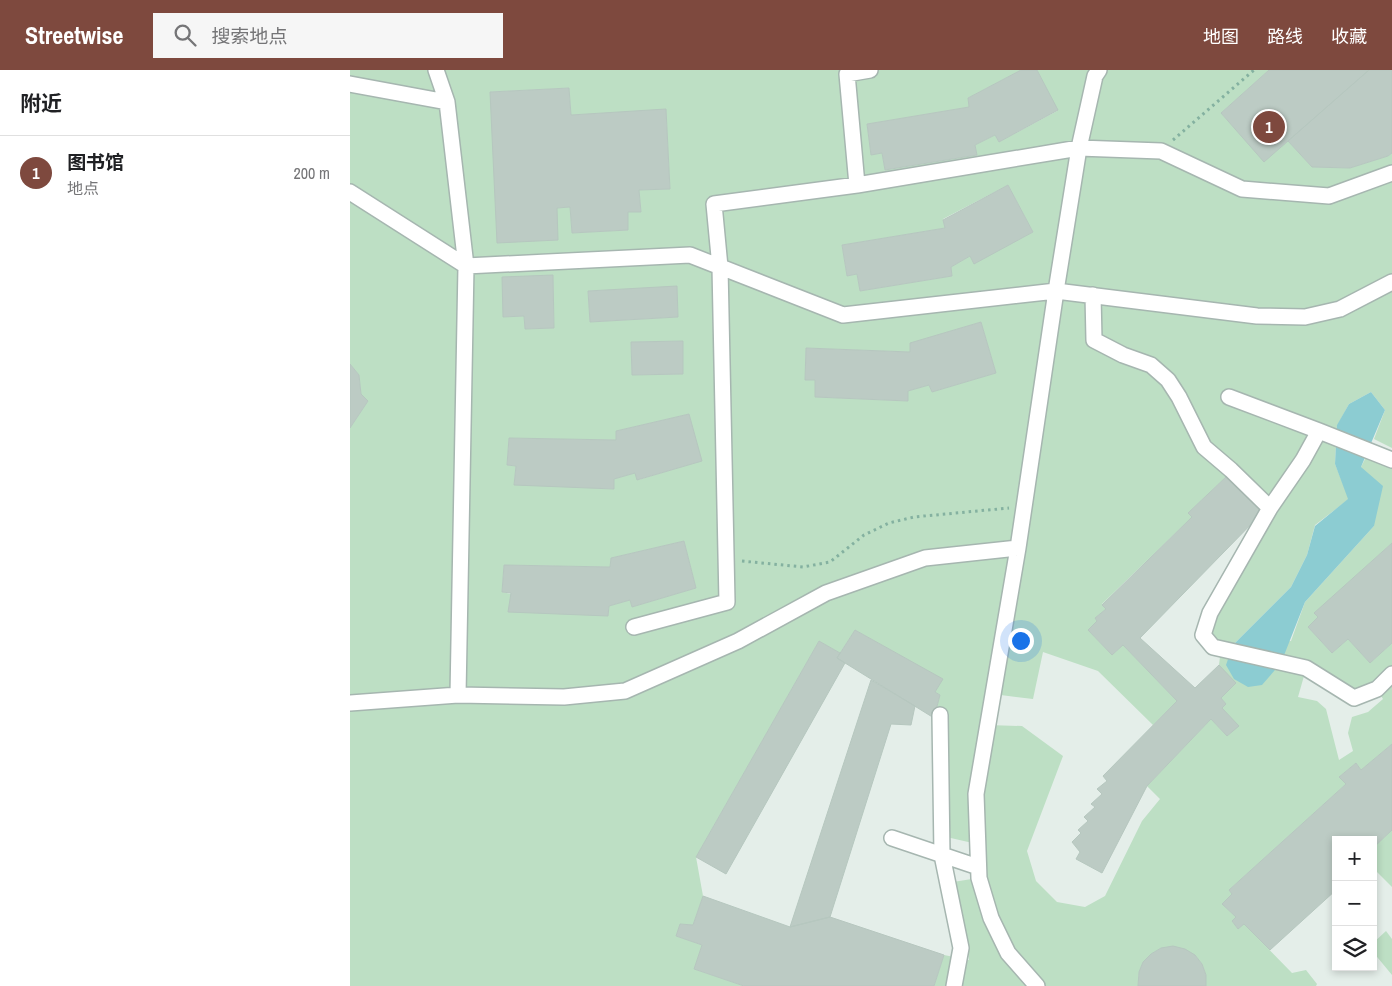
<!DOCTYPE html>
<html lang="zh">
<head>
<meta charset="utf-8">
<style>
  :root { --surface:#fff; --page:#f6f6f6; --text:#202124; --muted:#757577; --line:#e0e0e0; --accent:#7e493e }
  body { margin:0; font-family:"Archivo Narrow","Noto Sans SC",sans-serif; background:var(--page); color:var(--text) }
  .controls { position:absolute; right:15px; bottom:15px; display:grid; overflow:hidden; border-radius:0px; box-shadow:0 2px 8px #0003 }
  .controls button { width:45px; height:45px; display:grid; place-items:center; padding:0; border:0; border-bottom:1px solid var(--line); background:var(--surface); color:var(--text); font:25px sans-serif }
  .you { position:absolute; left:670px; top:570px; width:18px; height:18px; margin:-12px; border:4px solid #fff; border-radius:50%; background:#1a73e8; box-shadow:0 0 0 8px #1a73e833 }
  .badge { display:grid; place-items:center; width:32px; height:32px; border-radius:50%; background:var(--accent); color:#fff; font-size:16px; font-weight:700 }
  .pin { position:absolute; translate:-50% -50%; border:2px solid #fff; box-shadow:0 1px 5px #0006 }
  .list { margin:0; padding:0; list-style:none }
  h2 { display:flex; justify-content:space-between; align-items:center; height:65px; margin:0; padding:0 20px; font-size:21px }
  h2 small { font-size:16px; font-weight:400; color:var(--muted) }
  .list li { display:grid; grid-template-columns:32px 1fr auto; gap:15px; align-items:center; box-sizing:border-box; height:75px; padding:0 20px; border-top:1px solid var(--line) }
  .list b { display:block; font-size:19px; white-space:nowrap }
  .list p { margin:0; font-size:16px; white-space:nowrap; color:var(--muted) }
  .list em { font-size:16px; font-style:normal; color:var(--muted) }
  .icon { flex:none; width:28px; height:28px; fill:none; stroke:currentColor; stroke-width:2; stroke-linecap:round; stroke-linejoin:round }
  .map { position:relative; flex:none; width:1042px; height:916px; overflow:hidden }
  header { display:flex; align-items:center; gap:30px; box-sizing:border-box; height:70px; padding:0 25px; background:var(--accent); color:#fff }
  header strong { font-size:24px }
  nav { display:flex; gap:28px; margin-inline-start:auto; font-size:18px }
  .search { width:350px; height:45px; background:var(--page); display:flex; align-items:center; gap:12px; box-sizing:border-box; padding:0 18px; border-radius:0px; color:var(--muted); font-size:19px }
  main { display:flex }
  aside { flex:1; background:var(--surface) }
  .map>svg:first-child { display:block }
  .green { fill:#bddfc4; fill-rule:evenodd }
  .water { fill:#8cccd2 }
  .building { fill:#bccbc4; stroke:#b6c7bf }
  .lines { fill:none; stroke-linecap:round; stroke-linejoin:round }
  .street-casing { stroke:#a6b6b0; stroke-width:18 }
  .path { stroke:#84b1a0; stroke-width:3; stroke-dasharray:2.5 4; stroke-linecap:butt }
  .street { stroke:#fff; stroke-width:15 }
</style>
</head>
<body>
<header>
<strong>Streetwise</strong>
<div class="search"><svg class="icon" aria-label="search" viewBox="0 0 24 24"><circle cx="10" cy="10" r="6"/><path d="M15 15l6 6"/></svg>搜索地点</div>
<nav><a>地图</a><a>路线</a><a>收藏</a></nav>
</header>
<main>
<aside>
<h2>附近<small></small></h2>
<ul class="list">
<li><span class="badge">1</span><div><b>图书馆</b><p>地点</p></div><em>200 m</em></li>
</ul>
</aside>
<div class="map">
<svg width="1042" height="916" viewBox="0 0 1042 916">
  <rect width="100%" height="100%" fill="#e4eee9"/>
  <path class="green" d="M0,0H671L618,28L619,37L517,54L521,84L532,83L535,100L627,85L625,75L645,65L649,72L707,41L687,0H919L871,43L914,91L938,71L962,97L1000,98L1038,86L1042,83V378L1024,369L1035,340L1021,322L999,334L987,356L985,394L999,429L965,455L957,485L941,517L883,575L941,571L955,532L1024,456L1011,397L1019,381L1042,390V473L965,543L968,547L958,557L982,583L998,569L1020,593L1042,573V674L1011,700L1006,693L990,706L996,714L879,820L882,824L872,834L886,847L882,851L888,859L894,854L942,903L956,900L967,914L966,916H856V905L852,894L845,885L811,878L801,884L793,892L789,902L788,916H584L594,885L619,890L615,857L603,812L628,808L627,774L592,766L584,648L590,625L585,622L592,609L505,560L490,583L469,571L346,787L353,826L343,855L330,854L326,866L352,875L344,899L394,916H0V358L18,331L11,324L9,305L0,294ZM219,18L221,45L316,40L320,119L289,120L291,141L278,142V160L222,163L220,137L207,138L140,22ZM658,115L683,162L624,193L620,186L601,197L602,206L510,221L507,204L497,206L492,175L595,158L593,149ZM203,206L204,258L175,259L174,246L153,247ZM327,217L328,247L240,252L238,221ZM631,252L646,303L582,322L579,315L558,321V331L465,327V310L455,309L456,278L560,282L561,273ZM333,271V304L282,305L281,272ZM339,344L351,391L288,410L285,403L264,409L263,419L164,414L166,396L157,395L159,368L266,370V361ZM877,406L920,438L853,565L871,578L869,595L871,628L876,634L872,638L888,656L877,666L861,649L797,716L810,729L792,751L755,826L735,837L707,832L686,811L677,781L713,686L672,656L638,655L643,624L683,629L693,582L748,601L803,655L827,631L773,575L762,585L738,560L747,551L745,548L756,539L752,534L842,447L838,443ZM334,471L346,518L282,537L280,530L259,536L258,546L152,522L154,495L260,497L261,488ZM956,599L1004,628L1027,619L1033,629L1018,642L1002,647L998,663L1003,681L989,690L976,639L967,631L948,627Z
    M1042,760V817L1023,798V778Z
    M1036,861L1042,869V905L1023,882V873Z"/>
  <path class="water" d="M1021,322L1035,340L1011,397L1033,416L1024,456L955,532L931,593L912,615L898,617L884,609L876,595L883,575L941,517L957,485L965,456L998,429L985,394L987,355L999,334Z"/>
  <path class="building" d="M671,0H687L708,40L649,72L645,65L625,75L627,85L535,100L532,83L521,85L517,54L619,37L618,28Z
    M919,0H1019L914,92L871,43Z
    M1019,0H1042V83L1038,86L1000,98L962,97L938,71Z
    M219,18L221,45L316,39L320,119L289,120L291,142H278V160L222,163L220,137L207,138L208,170L147,173L140,22Z
    M658,115L683,162L624,194L620,186L601,197L602,206L510,221L507,204L497,206L492,175L595,158L593,150Z
    M203,205L204,258L175,259L174,246L153,247L152,207Z
    M327,216L328,247L240,252L238,221Z
    M631,252L646,303L582,322L579,315L558,321V331L465,327V310H455L456,278L560,282V273Z
    M333,271V304L282,305L281,272Z
    M0,294L9,305L11,324L18,331L0,358Z
    M339,344L352,391L287,410L285,403L264,409V419L164,415L166,396L157,395L159,368L266,370V361Z
    M877,406L914,441L790,568L845,618L869,595L886,613L871,628L876,634L872,638L889,656L877,666L861,649L797,716L752,803L726,789L730,782L722,772L731,763L728,760L738,751L734,747L745,737L741,734L752,724L747,719L757,711L753,706L827,631L773,575L762,585L738,560L747,551L745,548L756,539L752,535L842,447L838,443Z
    M334,471L346,518L282,537L280,530L259,536L258,546L158,542L161,523L152,522L154,495L260,497L261,488Z
    M1042,473V573L1020,593L998,569L982,583L958,557L968,547L964,543Z
    M505,560L593,609L585,622L590,625L584,648L487,588Z
    M469,571L490,583L487,588L495,593L376,804L346,787Z
    M521,610L565,636L561,655L541,654L480,847L440,857Z
    M1042,674V760L1023,778V770H986V820L920,880L894,854L888,859L882,851L886,847L872,834L882,824L879,820L996,714L989,707L1006,693L1011,700Z
    M353,826L440,857L480,847L594,885L584,916H394L344,899L352,875L326,866L330,854L343,855Z
    M823,876L835,879L845,885L852,894L856,905V916H788L789,902L793,892L801,884L811,878Z"/>
  <g class="lines">
    <g class="street-casing">
      <path id="street" d="M86,0L97,32L116,196L340,185L493,245L706,221L907,246L955,247L990,239L1042,212
        M0,14L97,32
        M507,115L497,4L520,0
        M0,122L116,196L108,625
        M743,225L744,270L773,285L801,295L818,310L829,327L854,377L881,400L920,438L860,543L853,565L863,577L956,598L1004,628L1027,619L1042,604
        M879,327L969,361L1042,390
        M920,438L953,390L969,361
        M284,557L377,532L370,197L364,134L507,115L729,78L811,81L892,119L979,126L1042,103
        M0,633L108,625L214,627L275,621L388,571L476,523L575,488L668,478
        M590,645L592,785L611,878L604,916
        M542,768L628,797
        M687,916L658,883L641,848L629,808L626,724L668,478L706,221L729,78L745,6L749,0"/>
    </g>
    <path class="path" d="M823,70L904,0
      M392,491L453,497L480,492L514,465L539,453L564,447L659,438"/>
    <use href="#street" class="street"/>
  </g>
</svg>
<div class="controls">
<button>+</button>
<button>−</button>
<button><svg class="icon" aria-label="layers" viewBox="0 0 24 24"><path d="M12 4l9 5-9 5-9-5zM3 14l9 5 9-5"/></svg></button>
</div>
<div class="you"></div>
<div class="pin badge" style="left:919px;top:57px">1</div>
</div>
</main>
</body>
</html>
